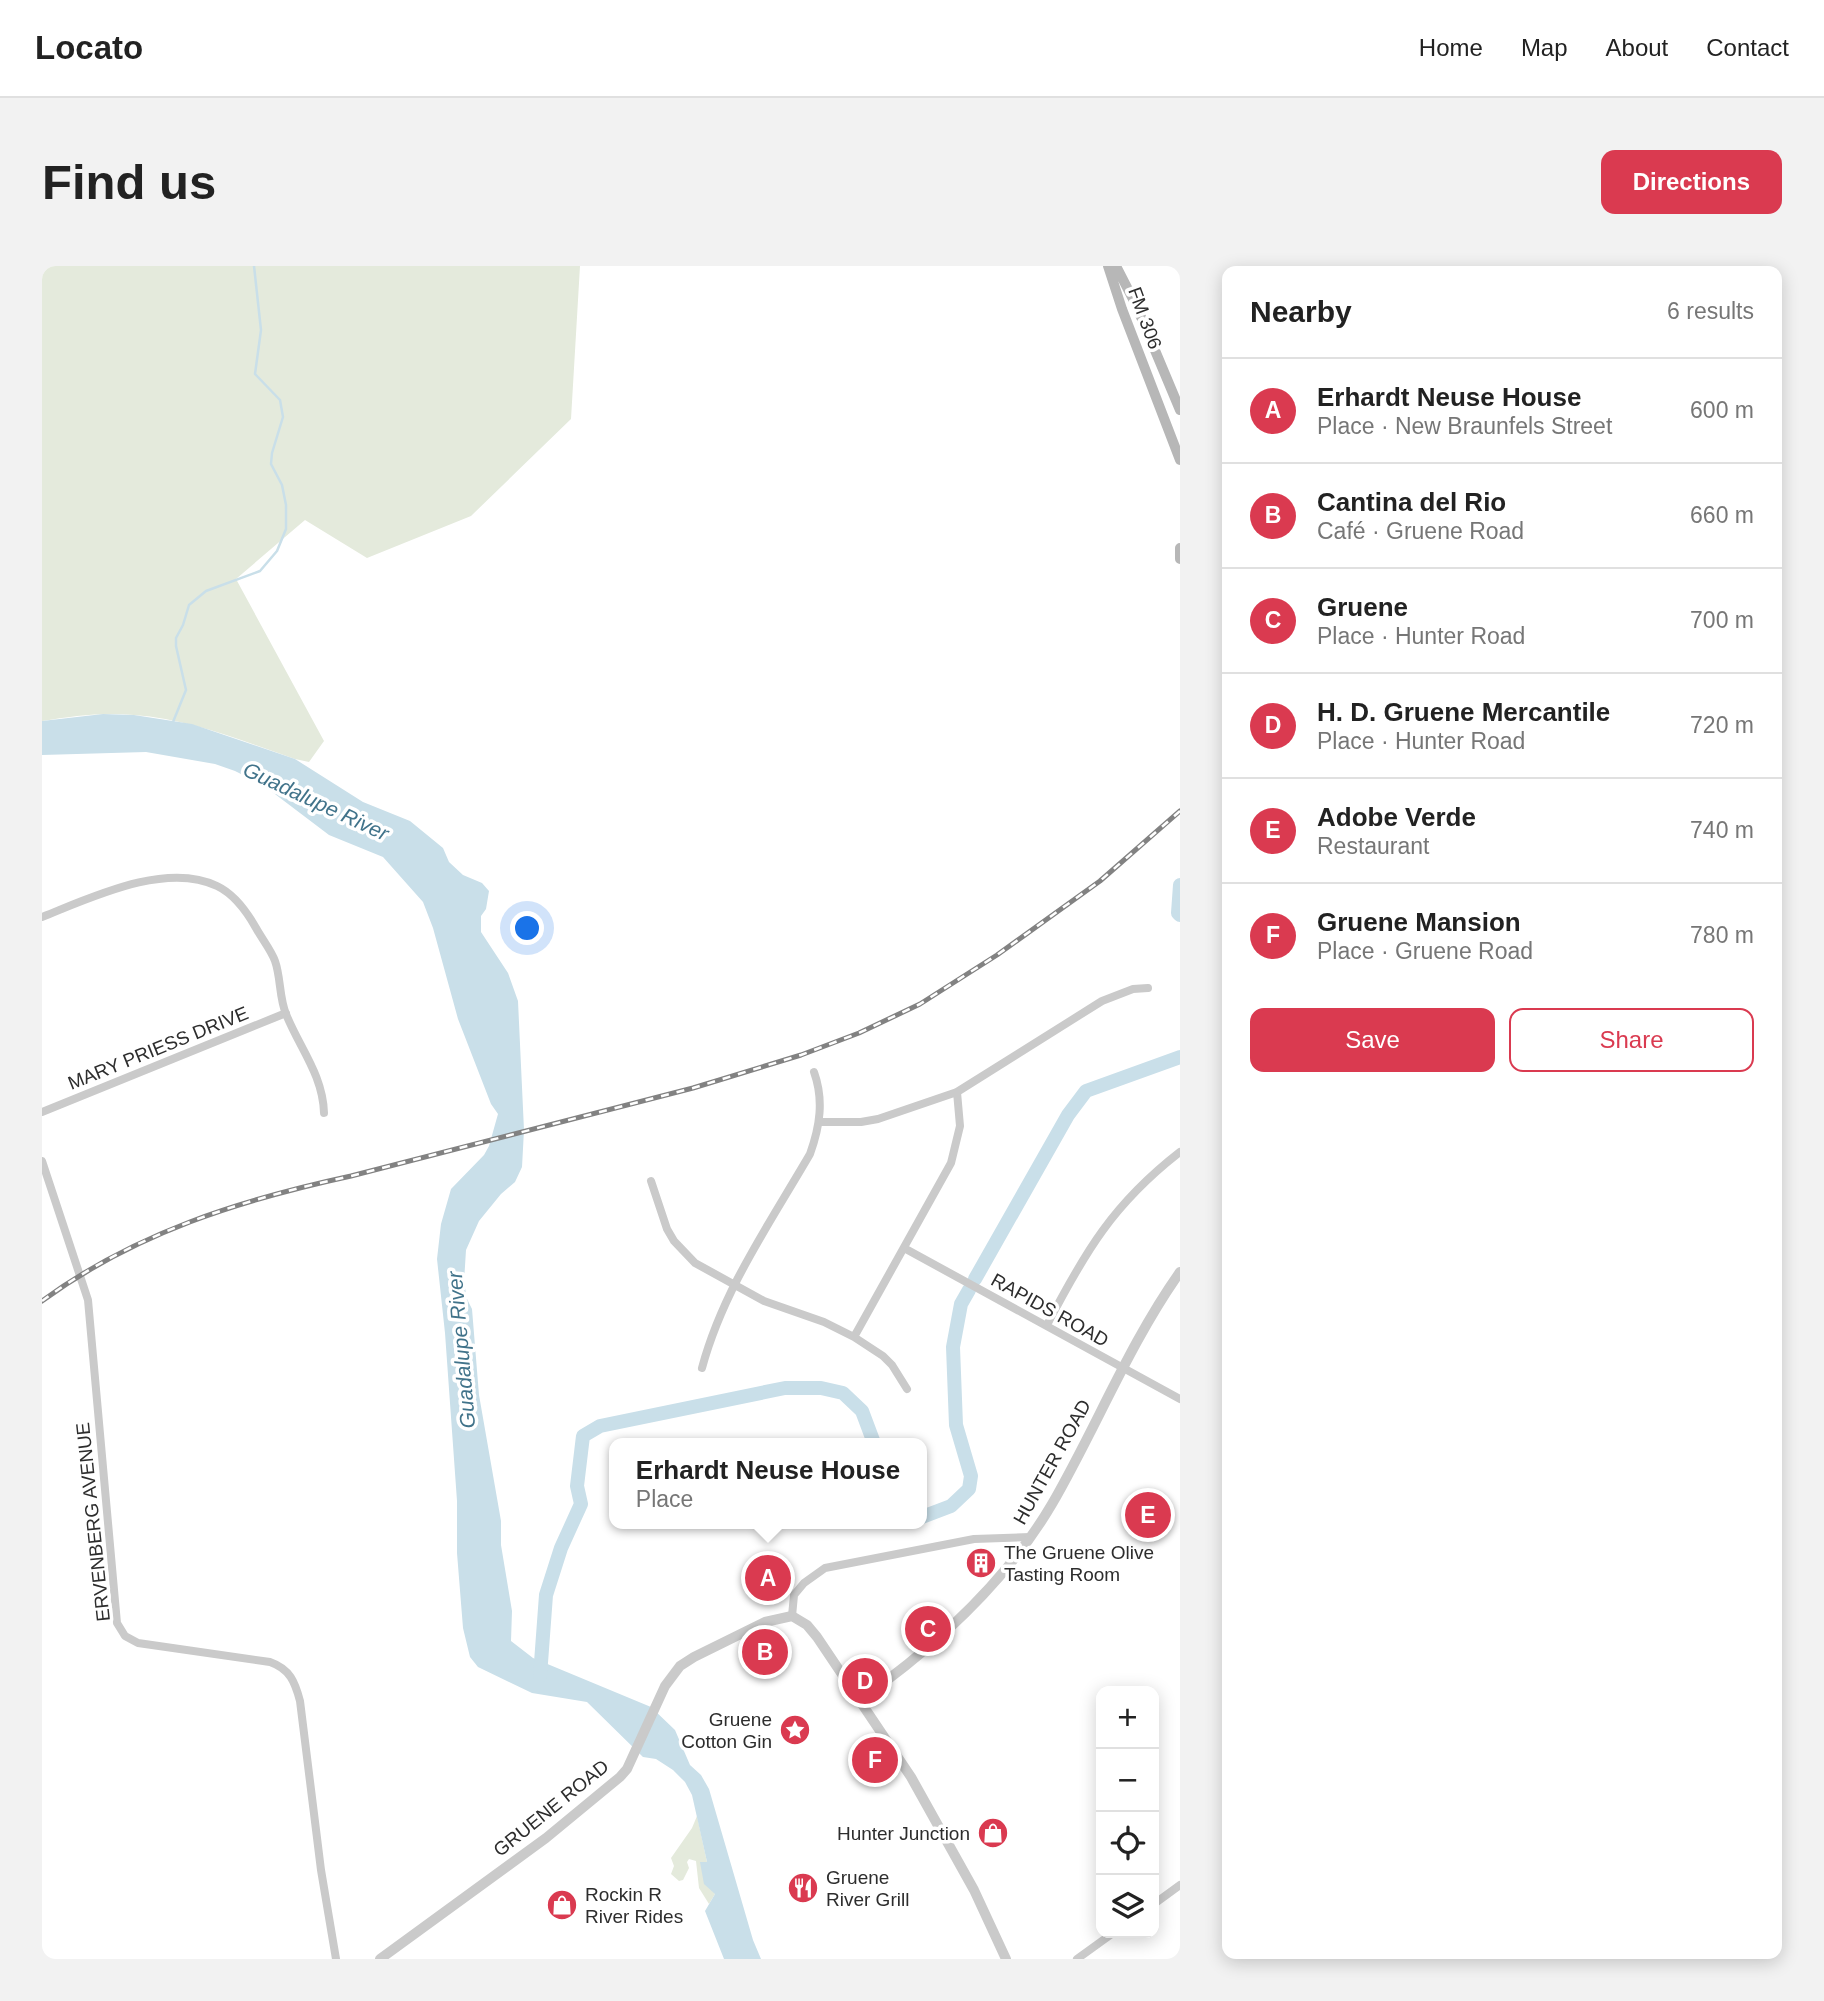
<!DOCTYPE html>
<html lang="en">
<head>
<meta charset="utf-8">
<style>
  :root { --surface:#fff; --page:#f2f2f2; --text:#222; --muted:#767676; --line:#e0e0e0; --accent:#da3a50 }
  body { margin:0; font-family:Arial,sans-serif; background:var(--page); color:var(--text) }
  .controls { position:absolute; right:21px; bottom:21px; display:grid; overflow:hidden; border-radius:14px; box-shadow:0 4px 18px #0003 }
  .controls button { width:63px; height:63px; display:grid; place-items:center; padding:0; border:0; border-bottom:2px solid var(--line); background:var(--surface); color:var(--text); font:35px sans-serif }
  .you { position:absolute; left:486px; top:663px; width:24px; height:24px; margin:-18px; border:5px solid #fff; border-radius:50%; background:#1a73e8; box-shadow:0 0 0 10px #1a73e833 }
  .badge { display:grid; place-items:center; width:46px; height:46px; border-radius:50%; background:var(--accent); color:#fff; font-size:23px; font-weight:700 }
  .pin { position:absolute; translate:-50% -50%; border:4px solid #fff; box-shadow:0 2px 7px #0006 }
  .popup { position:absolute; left:567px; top:1172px; width:318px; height:91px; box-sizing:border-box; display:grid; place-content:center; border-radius:14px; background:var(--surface); filter:drop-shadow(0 2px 5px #0005); font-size:23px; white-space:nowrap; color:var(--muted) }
  .popup b { font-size:26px; color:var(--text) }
  .popup::after { content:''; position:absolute; left:50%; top:100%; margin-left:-14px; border:14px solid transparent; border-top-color:var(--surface) }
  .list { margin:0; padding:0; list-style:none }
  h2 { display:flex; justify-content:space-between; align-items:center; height:91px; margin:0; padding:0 28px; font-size:30px }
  h2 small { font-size:23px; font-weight:400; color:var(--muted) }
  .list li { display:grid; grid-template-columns:46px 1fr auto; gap:21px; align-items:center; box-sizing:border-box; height:105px; padding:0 28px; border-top:2px solid var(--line) }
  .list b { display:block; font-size:26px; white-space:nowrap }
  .list p { margin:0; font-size:23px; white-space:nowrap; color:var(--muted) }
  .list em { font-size:23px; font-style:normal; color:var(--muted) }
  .actions { display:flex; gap:14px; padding:21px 28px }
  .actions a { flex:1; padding:16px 0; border:2px solid var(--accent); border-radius:14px; text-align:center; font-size:24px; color:var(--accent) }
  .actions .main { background:var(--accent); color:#fff }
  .icon { flex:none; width:38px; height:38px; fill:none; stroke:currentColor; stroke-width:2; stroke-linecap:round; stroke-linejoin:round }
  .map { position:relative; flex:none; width:1138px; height:1693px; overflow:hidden; border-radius:14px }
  header { display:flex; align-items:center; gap:42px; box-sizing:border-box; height:98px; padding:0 35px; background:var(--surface); border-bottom:2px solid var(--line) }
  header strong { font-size:33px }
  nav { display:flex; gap:38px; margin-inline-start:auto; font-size:24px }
  .intro { display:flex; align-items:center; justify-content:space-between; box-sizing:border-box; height:168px; padding:0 42px }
  h1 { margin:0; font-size:49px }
  .button { padding:18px 32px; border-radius:14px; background:var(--accent); color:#fff; font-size:24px; font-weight:700 }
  main { display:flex; gap:42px; padding:0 42px }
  aside { flex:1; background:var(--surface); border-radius:14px; box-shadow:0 4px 18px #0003 }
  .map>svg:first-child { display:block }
  .green { fill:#e4eadc }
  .water { fill:#c9dfe9 }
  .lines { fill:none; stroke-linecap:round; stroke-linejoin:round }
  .stream { stroke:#c9dfe9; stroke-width:2.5 }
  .river { stroke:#c9dfe9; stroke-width:14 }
  .minor { stroke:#cacaca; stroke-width:8 }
  .tertiary { stroke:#cacaca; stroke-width:10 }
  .secondary { stroke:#b7b7b7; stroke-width:10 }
  .rail-casing { stroke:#828282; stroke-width:5 }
  .rail { stroke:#fff; stroke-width:2.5; stroke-dasharray:8; stroke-linecap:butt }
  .labels { text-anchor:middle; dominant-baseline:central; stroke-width:7; stroke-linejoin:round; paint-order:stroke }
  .street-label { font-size:19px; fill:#2d2d2d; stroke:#fff }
  .poi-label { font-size:19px; fill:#2d2d2d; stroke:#fff; text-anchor:start }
  .water-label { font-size:21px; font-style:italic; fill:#41738a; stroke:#fff }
</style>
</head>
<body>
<header>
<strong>Locato</strong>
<nav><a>Home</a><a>Map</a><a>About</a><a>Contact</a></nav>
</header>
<div class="intro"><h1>Find us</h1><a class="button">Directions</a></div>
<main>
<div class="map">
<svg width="1138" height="1693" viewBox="0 0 1138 1693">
  <rect width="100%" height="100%" fill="#fff"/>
  <path class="green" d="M0,0H538L529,153L429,250L325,292L263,254L194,313L282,475L267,496L253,493C201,475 148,453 92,449C61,446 31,450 0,455Z
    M655,1550L665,1596H659L673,1628L667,1638L657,1622L654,1595L647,1593L645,1596L647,1602L641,1614L637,1615L629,1608L632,1600L629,1592L650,1562Z"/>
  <path class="water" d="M61,448L92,449L150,458L253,493L321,536L368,555L401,582L407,596L421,609L440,617L447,625L444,643L439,650V666L466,707L476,735L482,864L480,901L473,916L459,928L437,955L424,984L422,1016L425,1033L430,1043L437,1129L459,1255V1279L470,1345L469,1375L491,1392L609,1441L633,1464L648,1499L659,1509L667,1523L711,1674L719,1693H682L663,1645L673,1628L662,1618L658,1596H665L650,1529L643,1516L631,1504L614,1493L601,1491L545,1436L490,1427L436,1401L428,1391L421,1362L415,1287V1235L403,1067L395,993L399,958L409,923L442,889L447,880L456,848L449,838L416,753L391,662L381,636L341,591L287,569L221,519L193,505L173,498L104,486L0,489V455Z"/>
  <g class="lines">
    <path class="stream" d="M131,456L144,424L134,380V372L141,359L147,339L164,325L218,305L235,285L244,263V239L240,219L229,198L230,187L241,151L238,134L213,108L219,64L212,0"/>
    <path class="river" d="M1138,619L1136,647L1138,649
      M933,1013L1026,849L1044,825L1138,791
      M880,1251L909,1240L927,1223L929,1210L914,1159L911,1081L919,1038L927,1024
      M498,1410L504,1329L519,1282L539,1238L535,1220L541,1170L558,1160L743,1122H779L801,1127L820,1145L832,1177"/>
    <path class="minor" d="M0,651C48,632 124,595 175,620C192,628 205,646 214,662C220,673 229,684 233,695C239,712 237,731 244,748C257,781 281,809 282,847
      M0,846L244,747
      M777,856H819L836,853L915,826L1060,735L1091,723L1106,722
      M0,895L46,1034L75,1357L83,1370L96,1377L228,1396C248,1403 253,1416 258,1435L279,1604L294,1693
      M609,915L625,963L632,975L653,997L722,1035L782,1056L812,1071L841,1090L850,1099L865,1123
      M862,982L1138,1133
      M1005,1059C1043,986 1071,938 1138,886
      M812,1071L909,897L918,860L915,826
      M660,1102C681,1024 728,957 768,888C778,860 782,834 772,806
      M750,1350L752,1329L762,1317L783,1302L932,1273L988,1271
      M1112,1638L1138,1619
      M1035,1693L1071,1667"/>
    <path class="tertiary" d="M818,1434C893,1381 963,1318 1010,1238C1054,1162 1087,1078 1138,1006
      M338,1693L504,1572L578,1511L585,1503L623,1420L638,1400L652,1391L723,1356L750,1350L765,1359L775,1371L869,1511L932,1624L964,1693"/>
    <path class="secondary" d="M1066,0L1080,43L1138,194
      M1074,0L1094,39L1138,144
      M1138,282V293"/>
    <g class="rail-casing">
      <path id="rail" d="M0,1035C93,967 198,934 309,910L651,822L759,789L817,767L878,738L955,689L1058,615L1138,545"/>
    </g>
    <use href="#rail" class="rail"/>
  </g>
  <defs>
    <g id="building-disc" transform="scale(1.575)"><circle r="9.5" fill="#da3a50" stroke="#fff"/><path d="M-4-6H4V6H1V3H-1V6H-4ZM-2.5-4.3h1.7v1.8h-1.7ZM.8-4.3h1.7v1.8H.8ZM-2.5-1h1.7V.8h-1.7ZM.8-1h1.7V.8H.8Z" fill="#fff"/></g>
    <g id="sight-disc" transform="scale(1.575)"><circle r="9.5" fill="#da3a50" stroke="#fff"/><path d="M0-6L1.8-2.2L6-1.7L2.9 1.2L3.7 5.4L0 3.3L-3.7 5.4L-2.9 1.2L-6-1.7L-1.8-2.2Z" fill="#fff"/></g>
    <g id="shop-disc" transform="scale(1.575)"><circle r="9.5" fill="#da3a50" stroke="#fff"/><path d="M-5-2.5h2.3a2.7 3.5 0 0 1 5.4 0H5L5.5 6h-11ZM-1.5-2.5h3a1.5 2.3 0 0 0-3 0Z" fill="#fff"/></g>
    <g id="restaurant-disc" transform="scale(1.575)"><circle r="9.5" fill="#da3a50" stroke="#fff"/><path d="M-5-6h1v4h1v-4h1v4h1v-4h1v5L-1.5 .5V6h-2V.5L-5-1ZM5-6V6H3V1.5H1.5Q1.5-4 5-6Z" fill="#fff"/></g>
  </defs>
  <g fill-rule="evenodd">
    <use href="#building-disc" x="939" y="1297"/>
    <use href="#sight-disc" x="753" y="1464"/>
    <use href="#shop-disc" x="951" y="1567"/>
    <use href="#restaurant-disc" x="761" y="1622"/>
    <use href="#shop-disc" x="520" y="1639"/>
  </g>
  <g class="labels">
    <g class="street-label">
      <text transform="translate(1103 52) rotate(70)">FM 306</text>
      <text transform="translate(116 782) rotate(-22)">MARY PRIESS DRIVE</text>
      <text transform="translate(1008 1044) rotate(29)">RAPIDS ROAD</text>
      <text transform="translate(1010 1196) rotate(-61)">HUNTER ROAD</text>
      <text transform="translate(51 1256) rotate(-96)">ERVENBERG AVENUE</text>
      <text transform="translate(509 1542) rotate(-39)">GRUENE ROAD</text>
    </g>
    <g class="poi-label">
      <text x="962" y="1286">The Gruene Olive<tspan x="962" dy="22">Tasting Room</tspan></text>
      <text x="730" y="1453" text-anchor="end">Gruene<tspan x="730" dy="22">Cotton Gin</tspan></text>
      <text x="928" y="1567" text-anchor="end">Hunter Junction</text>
      <text x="784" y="1611">Gruene<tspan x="784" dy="22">River Grill</tspan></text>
      <text x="543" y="1628">Rockin R<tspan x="543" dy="22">River Rides</tspan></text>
    </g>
    <g class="water-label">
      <text transform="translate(274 535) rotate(25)">Guadalupe River</text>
      <text transform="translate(419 1084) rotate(-95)">Guadalupe River</text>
    </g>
  </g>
</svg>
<div class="controls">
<button>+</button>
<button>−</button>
<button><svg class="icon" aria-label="locate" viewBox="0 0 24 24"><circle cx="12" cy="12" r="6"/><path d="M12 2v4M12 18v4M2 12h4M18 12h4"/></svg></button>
<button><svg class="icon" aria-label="layers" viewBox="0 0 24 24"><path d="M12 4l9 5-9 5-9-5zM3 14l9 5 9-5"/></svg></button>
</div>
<div class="you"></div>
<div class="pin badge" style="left:726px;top:1312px">A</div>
<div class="popup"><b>Erhardt Neuse House</b>Place</div>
<div class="pin badge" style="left:723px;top:1386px">B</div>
<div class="pin badge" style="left:886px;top:1363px">C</div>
<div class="pin badge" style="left:823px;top:1415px">D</div>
<div class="pin badge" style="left:1106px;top:1249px">E</div>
<div class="pin badge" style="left:833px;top:1494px">F</div>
</div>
<aside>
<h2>Nearby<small>6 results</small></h2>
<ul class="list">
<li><span class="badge">A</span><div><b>Erhardt Neuse House</b><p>Place · New Braunfels Street</p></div><em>600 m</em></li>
<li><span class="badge">B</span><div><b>Cantina del Rio</b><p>Café · Gruene Road</p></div><em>660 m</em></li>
<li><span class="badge">C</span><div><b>Gruene</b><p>Place · Hunter Road</p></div><em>700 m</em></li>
<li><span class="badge">D</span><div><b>H. D. Gruene Mercantile</b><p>Place · Hunter Road</p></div><em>720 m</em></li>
<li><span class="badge">E</span><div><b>Adobe Verde</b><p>Restaurant</p></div><em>740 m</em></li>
<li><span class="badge">F</span><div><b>Gruene Mansion</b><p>Place · Gruene Road</p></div><em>780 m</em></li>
</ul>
<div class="actions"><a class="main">Save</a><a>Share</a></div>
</aside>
</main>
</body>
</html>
